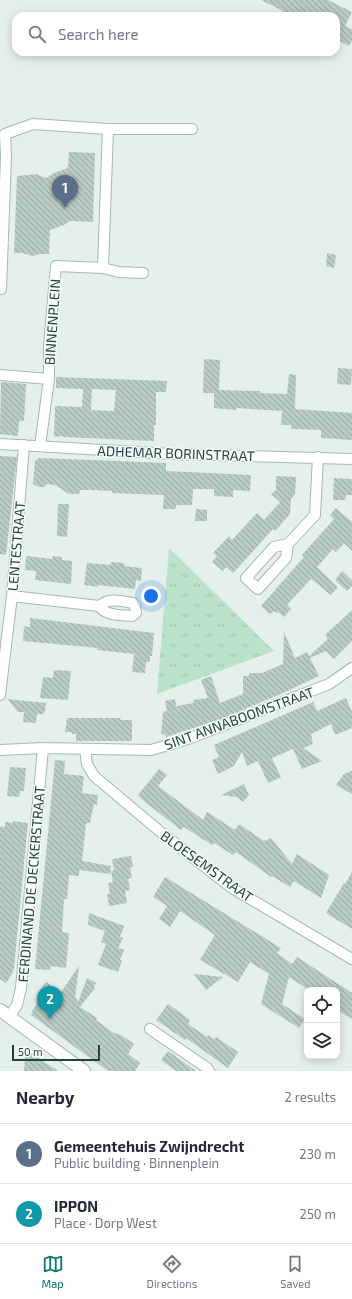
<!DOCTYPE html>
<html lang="en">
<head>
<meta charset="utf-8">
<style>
  :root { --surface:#fff; --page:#f6f6f7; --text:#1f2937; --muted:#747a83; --line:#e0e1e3; --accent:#0f766e }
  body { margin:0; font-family:"Exo 2",sans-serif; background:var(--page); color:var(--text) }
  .controls { position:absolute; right:12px; bottom:12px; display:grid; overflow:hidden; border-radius:8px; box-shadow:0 2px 10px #0003 }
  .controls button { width:36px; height:36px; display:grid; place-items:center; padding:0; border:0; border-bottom:1px solid var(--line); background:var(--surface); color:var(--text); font:20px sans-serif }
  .scale { position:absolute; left:12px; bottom:10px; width:88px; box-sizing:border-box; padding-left:4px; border:2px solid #21443f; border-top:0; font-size:11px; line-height:14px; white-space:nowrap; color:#21443f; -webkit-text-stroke:3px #f6fbf9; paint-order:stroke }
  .you { position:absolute; left:151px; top:596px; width:14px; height:14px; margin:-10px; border:3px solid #fff; border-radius:50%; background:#1a73e8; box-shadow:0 0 0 6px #1a73e833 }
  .badge { display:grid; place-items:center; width:26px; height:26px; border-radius:50%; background:var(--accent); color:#fff; font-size:13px; font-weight:700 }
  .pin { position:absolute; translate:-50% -33px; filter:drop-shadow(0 1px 2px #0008) }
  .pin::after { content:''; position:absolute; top:21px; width:14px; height:12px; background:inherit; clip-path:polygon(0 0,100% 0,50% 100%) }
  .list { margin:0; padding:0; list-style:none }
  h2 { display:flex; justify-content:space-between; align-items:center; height:52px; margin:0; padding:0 16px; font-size:17px }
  h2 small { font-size:13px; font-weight:400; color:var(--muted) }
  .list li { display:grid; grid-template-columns:26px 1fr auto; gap:12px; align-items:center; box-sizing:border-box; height:60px; padding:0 16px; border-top:1px solid var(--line) }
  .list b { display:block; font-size:15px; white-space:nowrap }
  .list p { margin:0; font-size:13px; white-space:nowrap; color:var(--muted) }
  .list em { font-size:13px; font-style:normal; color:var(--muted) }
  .icon { flex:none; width:22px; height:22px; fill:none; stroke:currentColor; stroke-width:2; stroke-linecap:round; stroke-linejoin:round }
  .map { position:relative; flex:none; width:352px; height:1071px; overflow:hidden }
  .search { position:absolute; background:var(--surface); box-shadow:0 2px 10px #0003; left:12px; right:12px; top:12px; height:44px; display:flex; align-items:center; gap:10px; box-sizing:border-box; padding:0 14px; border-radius:12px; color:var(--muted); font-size:15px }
  .sheet { height:172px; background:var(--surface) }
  nav { display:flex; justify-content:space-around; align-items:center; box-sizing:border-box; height:56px; border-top:1px solid var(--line); background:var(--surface); font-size:11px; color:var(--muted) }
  nav a { display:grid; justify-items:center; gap:2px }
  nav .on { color:var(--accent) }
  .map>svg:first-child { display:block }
  .park { fill:url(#park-tufts) }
  .building { fill:url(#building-back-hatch); fill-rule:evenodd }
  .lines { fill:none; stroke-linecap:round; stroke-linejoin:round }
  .minor-casing { stroke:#a6b8b5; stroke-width:12 }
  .secondary-casing { stroke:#a1bdb7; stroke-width:14 }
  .minor { stroke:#fff; stroke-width:10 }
  .secondary { stroke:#fff; stroke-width:12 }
  .labels { text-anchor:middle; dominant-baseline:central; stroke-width:3; stroke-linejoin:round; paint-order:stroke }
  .street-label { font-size:14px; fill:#21443f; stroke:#f6fbf9 }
</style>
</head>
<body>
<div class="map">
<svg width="352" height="1071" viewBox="0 0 352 1071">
  <defs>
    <pattern id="park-tufts" width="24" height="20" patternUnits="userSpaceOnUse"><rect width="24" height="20" fill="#bbe3ca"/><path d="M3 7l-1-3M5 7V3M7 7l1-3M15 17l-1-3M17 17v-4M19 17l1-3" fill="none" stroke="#a0c4af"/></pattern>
    <pattern id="building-back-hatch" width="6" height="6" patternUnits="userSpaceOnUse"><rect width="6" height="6" fill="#b9cbc5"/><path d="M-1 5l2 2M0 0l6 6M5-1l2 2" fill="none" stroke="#96a6a1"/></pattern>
  </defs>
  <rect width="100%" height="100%" fill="#e5efec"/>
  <path class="park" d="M169,548L274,651L157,694Z"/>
  <path class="building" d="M261,0H328L352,12L345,26L352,29V41L349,46L338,40L336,44V16H280L283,11Z
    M69,152L95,153L93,222L70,221L64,225L50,230L49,254H40L32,256L22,253H14L17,176L36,174L46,178L54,173L68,168Z
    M327,253L336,255L334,268L326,266Z
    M204,359L220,360L219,390L260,391V393L287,394L289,374L296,375L295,409L352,413V440L321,438V430L291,429V425H281L282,411L236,408V410L214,408V393H203Z
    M338,368L352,369L351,385L337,384Z
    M56,377L167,381L166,392H156V425H154V441L63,437V436L54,437L55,406L82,407L83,389L56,388ZM92,389L116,390L114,411L91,410Z
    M1,382L26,384L24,421H19L18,436L0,434Z
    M0,456L17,457L6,555L0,554Z
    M39,458L166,463V471L251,475L250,491L233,490V497L214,496V489H193L192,505H176V509H163L164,495L112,493V491L90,490H80L79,494H69L55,485L47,484L44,487H39L33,484L35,461Z
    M276,476L296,477L295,494L291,499L290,514L275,531L273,529L233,573L226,567L223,571L212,562L217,556L213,553L229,536L232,540L257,513L264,520L280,502L271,494L276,490Z
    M334,478L352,479V495H346L345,500H333Z
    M58,504H69L67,537L57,536Z
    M336,508L352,522V551L344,543L336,552L333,549L317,567L338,587L331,595L311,579L287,605L291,609L284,617L278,612L277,613L274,611L270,614L261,606L304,557L302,555L334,519L330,515Z
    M196,509L207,510V521H195Z
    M26,556L52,559L53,556L62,557V560L72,561L71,584L35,580L36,571L25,570Z
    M111,562L124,563V566L142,568L141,581L136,580L135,589L98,585V587L84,585L87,563L111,565Z
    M342,571L352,580V586L347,591L335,580Z
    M352,610V641L334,659L326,651L310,658L319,676L283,693L221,719L166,737L165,734L161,735L163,712L167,711L165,701L175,699L176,706L194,703L193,700L208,698L201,680L211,676L220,703L243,694V676H249V673H262L283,664L284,632L295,658L307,652L309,656L328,639L325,635Z
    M30,618L154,633L152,656H150V662H146L145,673L132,672L134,654L97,650L98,648L23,641L24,626L30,627Z
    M54,670L71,671L68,700L40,698L43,677L53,678Z
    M346,698L352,712V728L335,735L331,724L311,734L313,744L303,748L322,761L302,769L293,749L272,758L281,777L268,783L258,761L247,766L242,752L234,766L218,774L212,760L219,757L214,745L313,702L317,711Z
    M7,699L46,703L45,711L43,714H37L36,723L23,722L24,712H18Z
    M67,718H121L120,720H132V741H76V734H72V732H65Z
    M55,760L65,761L64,774L84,776L82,793L98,795L97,805L94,804L90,823H86L82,861L111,866L110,874L79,870V876L69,875L67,899H64L62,932L69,933L66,968L51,966L50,970L35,969Z
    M10,767L26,768L24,791H20L19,797L7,796Z
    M159,769L167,775L158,786L203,820L207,812L235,830L239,824L264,841L271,838L292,864L297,854L329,875L321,898L294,881L290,887L272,876L271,877L236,852L233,855L214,843L212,845L184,827L181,830L145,802L138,795Z
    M352,771V794L336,785L344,774Z
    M244,784L249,795L243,802L237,797L221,795Z
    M13,821L28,823L14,968L12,974L6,983L0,979V826L5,827V822L13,823Z
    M131,856L133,867H130L132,878L128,879L130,890L125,891L127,903L109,906L107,894H110L108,883L113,882L111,871L114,870L112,859Z
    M352,872V929L326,913L344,883L345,884Z
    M165,877L281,948L277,953L292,964L297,957L352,993V1019L337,1010V990H309L289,977L282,1004L305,1019L299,1028L261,1004L269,974L250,962L238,982L200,960L215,935L180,911L170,927L159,919L167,906L153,897Z
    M89,913L124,926L120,937L123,938L118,948L124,950L120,960L122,961L118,972L98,965L106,944L101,942L105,931L88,925Z
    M79,966L75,998L77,999V1001L78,1002L87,978L96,983L94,987L95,988L80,1007L97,1018L96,1020L112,1032L121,1035L134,1044L128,1054L140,1063L135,1071H108L31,1015L33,1012L32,1011L44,993L40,990L46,982L61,992Z
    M194,974L223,977L206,990Z
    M168,1004L190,1020L188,1024L207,1037L208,1035L214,1039L216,1037L238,1052L228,1068L186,1038L185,1040L156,1020Z
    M29,1051L43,1061L58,1071H24L25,1058Z
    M168,1051L196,1071H176L161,1060Z"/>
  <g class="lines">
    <g class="minor-casing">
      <path id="minor" d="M103,268L108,129
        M1,289L6,157L5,134L33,124L108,129H192
        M0,375L49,379
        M0,444L172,454L352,459
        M40,446L49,379V346L56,266L103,268L119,272L143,273
        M288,544L286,558L258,589L246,578L274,547L288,544L315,515L318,457
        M12,596L99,606C106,616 121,615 132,616L136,613L135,605L133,603C120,601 110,597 99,606
        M0,695L12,596L24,445
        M85,749L87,764L94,776L163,834L232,888L352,959
        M0,750L43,748L151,750L188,739L329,684L352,668
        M9,1017L17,1005L21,988L43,748
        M150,1029L207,1068L209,1071"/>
    </g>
    <g class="secondary-casing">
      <path id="secondary" d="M0,1010L84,1071"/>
    </g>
    <use href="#minor" class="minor"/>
    <use href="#secondary" class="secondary"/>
  </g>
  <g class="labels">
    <g class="street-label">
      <text transform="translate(52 322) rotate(-86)">BINNENPLEIN</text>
      <text transform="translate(176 453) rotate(2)">ADHEMAR BORINSTRAAT</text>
      <text transform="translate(16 546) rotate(-85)">LENTESTRAAT</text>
      <text transform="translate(239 718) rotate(-20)">SINT ANNABOOMSTRAAT</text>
      <text transform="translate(207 866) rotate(36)">BLOESEMSTRAAT</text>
      <text transform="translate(31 884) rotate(-85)">FERDINAND DE DECKERSTRAAT</text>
    </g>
  </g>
</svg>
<div class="controls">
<button><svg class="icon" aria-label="locate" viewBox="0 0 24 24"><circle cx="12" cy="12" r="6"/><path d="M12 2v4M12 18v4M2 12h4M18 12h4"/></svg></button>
<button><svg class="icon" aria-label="layers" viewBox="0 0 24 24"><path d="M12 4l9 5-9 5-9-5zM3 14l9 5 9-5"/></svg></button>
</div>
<div class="scale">50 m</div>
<div class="you"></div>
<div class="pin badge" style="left:65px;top:208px;background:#5c6f8a">1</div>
<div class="pin badge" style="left:50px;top:1019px;background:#0f9aa8">2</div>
<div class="search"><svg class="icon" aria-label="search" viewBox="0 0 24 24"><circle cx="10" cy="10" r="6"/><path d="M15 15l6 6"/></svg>Search here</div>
</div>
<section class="sheet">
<h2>Nearby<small>2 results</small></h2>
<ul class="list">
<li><span class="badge" style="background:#5c6f8a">1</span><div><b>Gemeentehuis Zwijndrecht</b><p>Public building · Binnenplein</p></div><em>230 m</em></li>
<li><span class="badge" style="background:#0f9aa8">2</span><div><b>IPPON</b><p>Place · Dorp West</p></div><em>250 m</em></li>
</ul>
</section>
<nav>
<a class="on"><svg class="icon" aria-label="map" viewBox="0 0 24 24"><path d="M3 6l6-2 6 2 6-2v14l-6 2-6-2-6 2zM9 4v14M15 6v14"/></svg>Map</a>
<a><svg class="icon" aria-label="directions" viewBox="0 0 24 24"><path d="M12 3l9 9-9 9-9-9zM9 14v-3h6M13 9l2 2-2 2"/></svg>Directions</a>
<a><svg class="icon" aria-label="saved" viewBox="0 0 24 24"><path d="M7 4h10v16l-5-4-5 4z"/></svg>Saved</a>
</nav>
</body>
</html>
